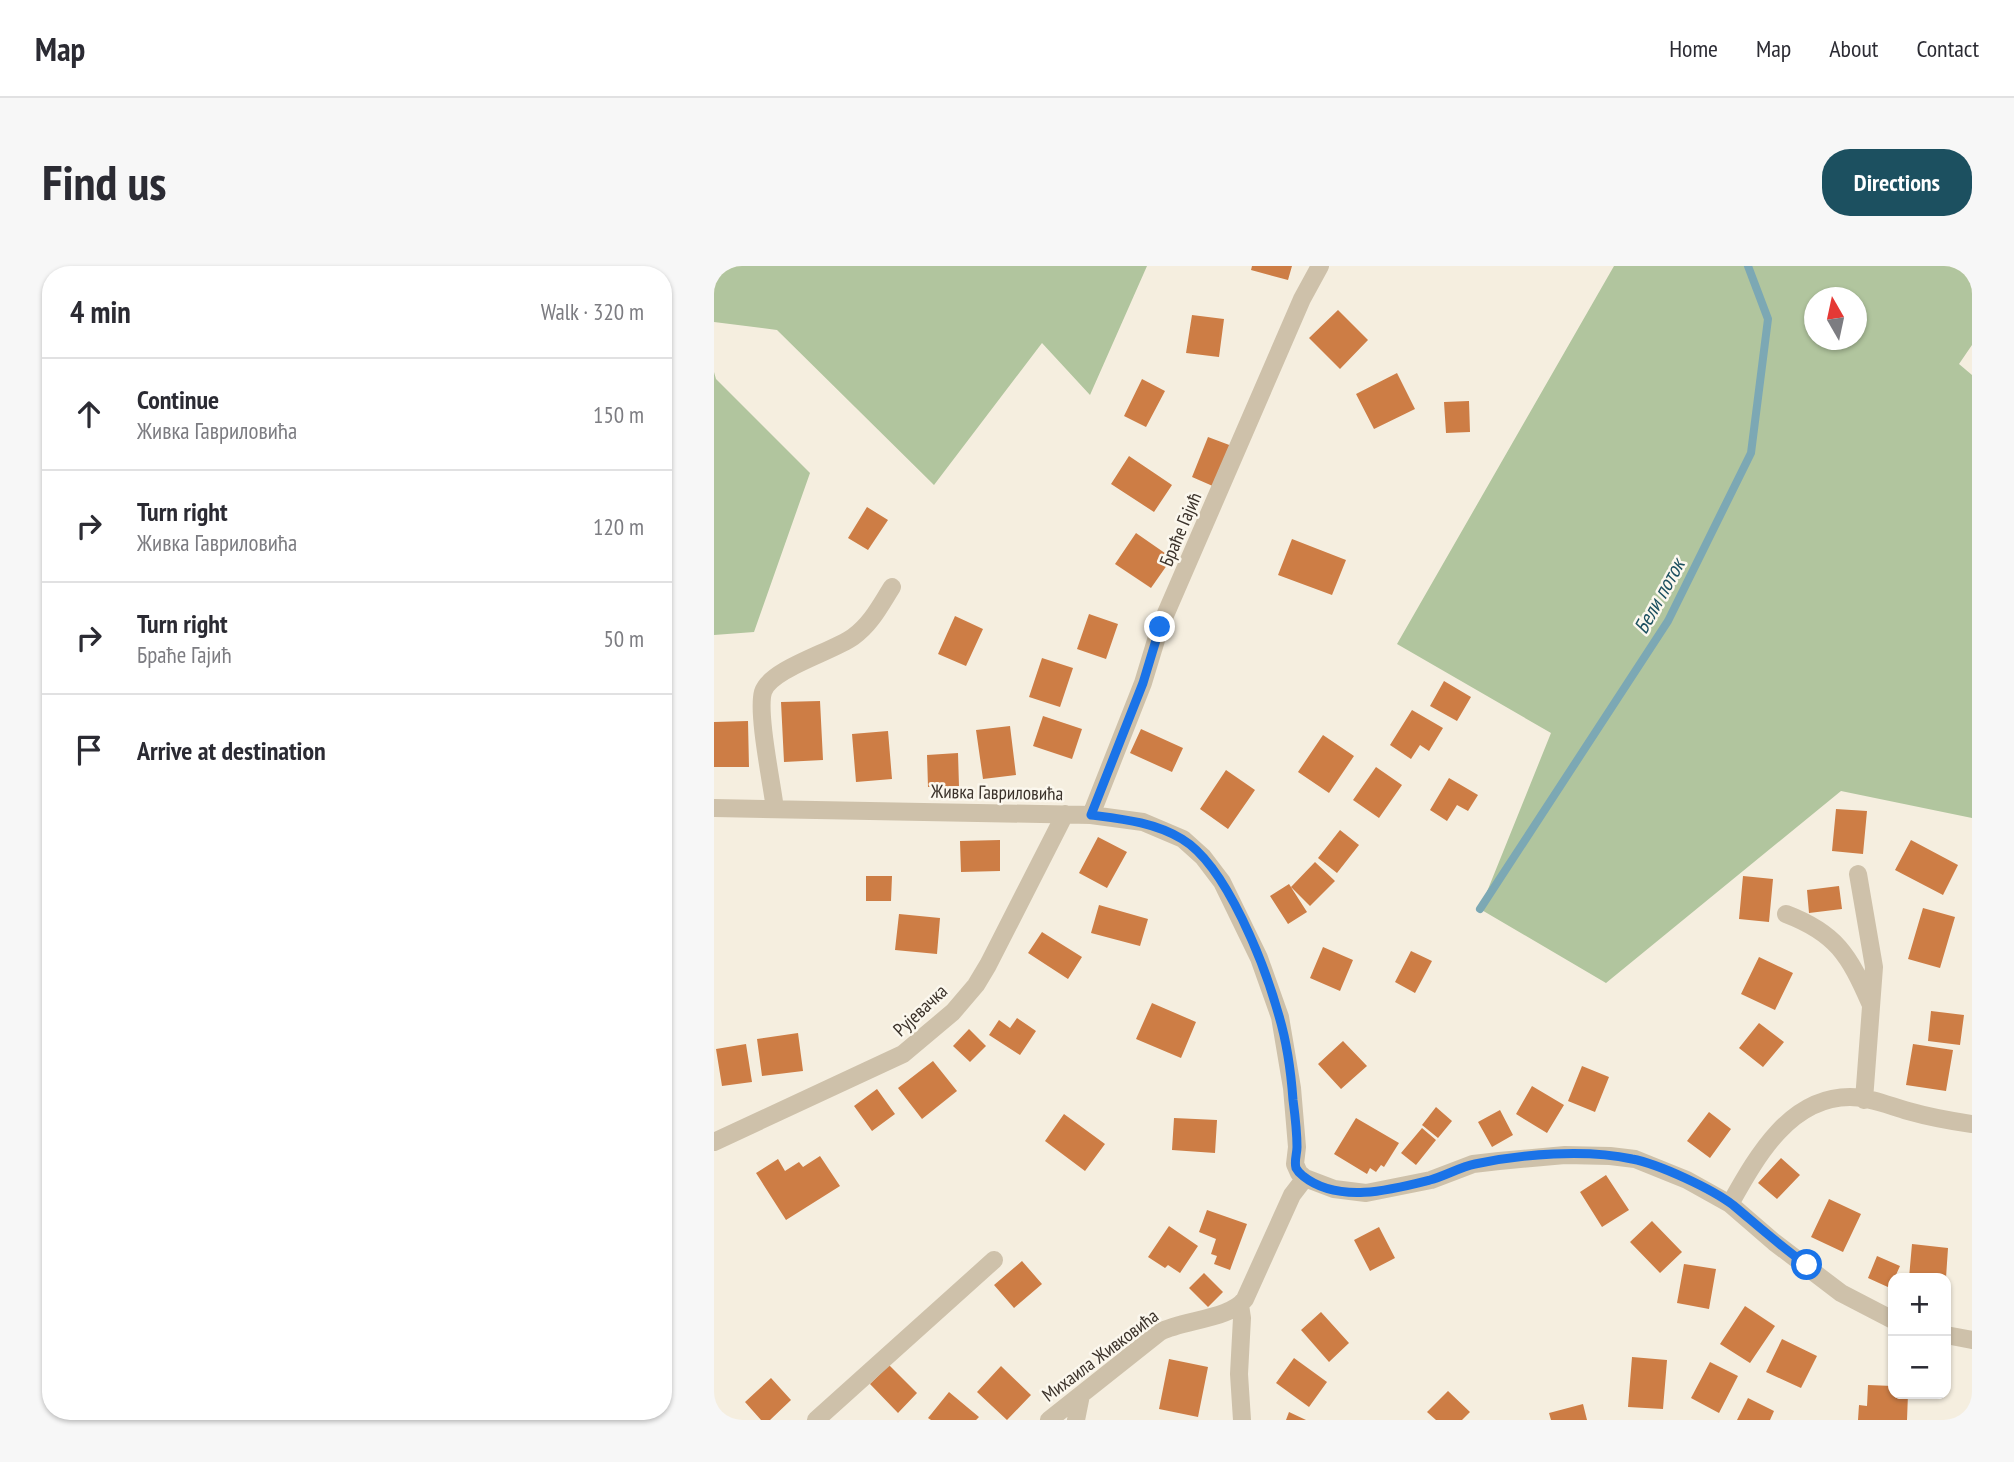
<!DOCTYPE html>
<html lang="en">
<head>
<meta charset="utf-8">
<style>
  :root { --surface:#fff; --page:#f7f7f7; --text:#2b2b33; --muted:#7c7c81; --line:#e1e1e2; --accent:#1c5060 }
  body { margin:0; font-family:"PT Sans Narrow",sans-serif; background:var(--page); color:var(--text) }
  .controls { position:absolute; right:21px; bottom:21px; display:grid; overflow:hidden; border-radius:14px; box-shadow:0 2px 5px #0004 }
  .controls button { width:63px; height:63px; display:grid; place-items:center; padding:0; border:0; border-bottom:2px solid var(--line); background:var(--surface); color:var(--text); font:35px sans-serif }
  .compass { position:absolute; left:1090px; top:21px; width:63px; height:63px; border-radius:50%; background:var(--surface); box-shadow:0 2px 5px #0004; rotate:351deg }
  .stop { position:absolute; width:21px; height:21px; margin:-16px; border:5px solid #1a73e8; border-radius:50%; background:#fff }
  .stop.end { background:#1a73e8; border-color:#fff; box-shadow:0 2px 7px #0008 }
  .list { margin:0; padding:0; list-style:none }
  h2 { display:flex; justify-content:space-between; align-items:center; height:91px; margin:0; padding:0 28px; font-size:30px }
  h2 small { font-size:23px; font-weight:400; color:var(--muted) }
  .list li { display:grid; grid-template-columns:46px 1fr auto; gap:21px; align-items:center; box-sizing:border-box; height:112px; padding:0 28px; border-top:2px solid var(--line) }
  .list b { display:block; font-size:26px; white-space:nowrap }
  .list p { margin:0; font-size:23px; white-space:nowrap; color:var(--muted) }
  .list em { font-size:23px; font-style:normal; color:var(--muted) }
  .icon { flex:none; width:38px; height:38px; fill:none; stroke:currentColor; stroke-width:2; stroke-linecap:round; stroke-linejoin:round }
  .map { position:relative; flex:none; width:1258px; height:1154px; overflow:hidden; border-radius:28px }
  header { display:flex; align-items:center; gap:42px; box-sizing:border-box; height:98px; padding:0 35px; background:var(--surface); border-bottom:2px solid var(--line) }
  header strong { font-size:33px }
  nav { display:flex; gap:38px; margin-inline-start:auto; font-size:24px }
  .intro { display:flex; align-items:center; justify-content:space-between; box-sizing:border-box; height:168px; padding:0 42px }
  h1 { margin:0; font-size:49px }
  .button { padding:18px 32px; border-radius:28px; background:var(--accent); color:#fff; font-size:24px; font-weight:700 }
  main { display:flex; gap:42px; padding:0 42px }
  aside { flex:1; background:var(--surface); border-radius:28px; box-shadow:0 2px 5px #0004 }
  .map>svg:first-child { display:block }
  .green { fill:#b1c59e; fill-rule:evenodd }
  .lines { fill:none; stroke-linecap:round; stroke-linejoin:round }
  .stream { stroke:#7ca8b4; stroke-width:8 }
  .building { fill:#cd7d45 }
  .minor { stroke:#cec1aa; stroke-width:18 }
  .route { stroke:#1a73e8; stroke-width:9 }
  .labels { text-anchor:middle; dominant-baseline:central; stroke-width:5; stroke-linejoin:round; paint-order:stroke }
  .street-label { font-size:19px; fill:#3b322a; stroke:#fbf7ed }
  .water-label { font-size:21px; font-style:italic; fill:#1c5060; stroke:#fbf7ed }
</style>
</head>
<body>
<header>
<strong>Map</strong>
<nav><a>Home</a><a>Map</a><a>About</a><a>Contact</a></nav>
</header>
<div class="intro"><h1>Find us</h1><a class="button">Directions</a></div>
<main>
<aside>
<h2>4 min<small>Walk · 320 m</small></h2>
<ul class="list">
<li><svg class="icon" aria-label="ahead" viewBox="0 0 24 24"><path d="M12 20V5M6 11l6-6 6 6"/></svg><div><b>Continue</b><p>Живка Гавриловића</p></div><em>150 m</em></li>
<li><svg class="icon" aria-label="right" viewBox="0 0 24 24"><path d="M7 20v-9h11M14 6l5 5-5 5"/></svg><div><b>Turn right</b><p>Живка Гавриловића</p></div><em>120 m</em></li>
<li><svg class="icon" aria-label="right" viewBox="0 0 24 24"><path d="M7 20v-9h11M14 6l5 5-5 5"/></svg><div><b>Turn right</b><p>Браће Гајић</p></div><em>50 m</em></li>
<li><svg class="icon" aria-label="arrive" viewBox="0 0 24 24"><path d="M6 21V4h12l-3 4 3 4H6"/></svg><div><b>Arrive at destination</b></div></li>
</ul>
</aside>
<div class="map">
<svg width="1258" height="1154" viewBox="0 0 1258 1154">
  <rect width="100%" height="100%" fill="#f5eedf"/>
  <path class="green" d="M0,0H433L376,129L328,77L220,219L63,64L0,56Z
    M900,0H1258V79L1245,98L1258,109V552L1127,525L892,717L766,643L837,467L683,378ZM1100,32H1142V74H1100Z
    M0,106L2,113L96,207L40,366L0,369Z"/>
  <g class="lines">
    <path class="stream" d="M766,643L954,355L1037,187L1054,53L1034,0"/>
  </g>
  <path class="building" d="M538,0H578L574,14L537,4Z
    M624,44L654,74L626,103L595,72Z
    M478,49L510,53L505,91L472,87Z
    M683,107L701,143L660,163L642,128Z
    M428,113L451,125L432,161L410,150Z
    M755,135L756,166L732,167L730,136Z
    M494,171L518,180L501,221L478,211Z
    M415,190L458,219L440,246L397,218Z
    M153,241L174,254L154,284L134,272Z
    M422,267L458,292L437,322L401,298Z
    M578,273L632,294L618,329L564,309Z
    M375,348L404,358L392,393L363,383Z
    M241,350L269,363L252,400L224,388Z
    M328,392L359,402L346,441L315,431Z
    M730,415L757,431L743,455L716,440Z
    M106,435L109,494L70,496L67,436Z
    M698,444L729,462L715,485L706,479L697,493L676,479Z
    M329,450L368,463L358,493L319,480Z
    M34,455L35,501H0V456Z
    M296,460L302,509L269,513L262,464Z
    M427,463L469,482L458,506L416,487Z
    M174,465L178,513L142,516L138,468Z
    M609,469L640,490L615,527L584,506Z
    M244,487L245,520L214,521L213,489Z
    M662,501L688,519L665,552L639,534Z
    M512,504L541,524L514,563L486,543Z
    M735,512L764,529L754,545L743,539L733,555L716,544Z
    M1122,543L1153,545L1149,588L1118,585Z
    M626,564L645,579L623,607L604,592Z
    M384,571L413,586L393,622L365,607Z
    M286,574V605L247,606L246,575Z
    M1197,574L1244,599L1229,629L1181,604Z
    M601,596L621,615L596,640L577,621Z
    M152,610H178L177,635H152Z
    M1029,610L1059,613L1055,656L1025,653Z
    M575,618L593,646L574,658L556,630Z
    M1125,620L1128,643L1095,647L1093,624Z
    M385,639L434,653L426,680L377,667Z
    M1209,642L1241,651L1226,702L1194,693Z
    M185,648L226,652L223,688L181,684Z
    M328,666L368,691L354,713L314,687Z
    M609,681L639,694L626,725L596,712Z
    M697,685L718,695L701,727L681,716Z
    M1045,691L1079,707L1061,744L1027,728Z
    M438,737L482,756L467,792L422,773Z
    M1217,745L1250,749L1246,779L1214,775Z
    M303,752L322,765L306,789L275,769L285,754L296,762Z
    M1045,757L1070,776L1049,801L1025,782Z
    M255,763L272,780L256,796L239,780Z
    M84,767L89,805L48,810L43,773Z
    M629,775L653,800L627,823L604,798Z
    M32,778L38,816L8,820L2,783Z
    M1199,778L1239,784L1232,825L1192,819Z
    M219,795L243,825L208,853L184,822Z
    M868,800L895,811L881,846L854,835Z
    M818,820L850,839L833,867L802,848Z
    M163,823L181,848L158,865L140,840Z
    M722,841L738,855L724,872L708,859Z
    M786,844L799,869L778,881L764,856Z
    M995,846L1017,863L996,892L973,875Z
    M350,848L391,878L371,905L331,875Z
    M460,852L503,854L501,887L458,884Z
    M642,852L685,877L670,901L667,899L662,906L656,902L653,908L620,888Z
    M708,862L722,874L702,899L687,887Z
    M106,890L126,920L72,954L42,907L64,893L71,905L85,896L89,901Z
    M1067,892L1086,909L1063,933L1044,917Z
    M892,909L915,944L888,961L866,926Z
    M1115,933L1147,948L1129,986L1097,971Z
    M493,944L533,958L516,1004L500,998L503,990L497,988L502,973L485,966Z
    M938,955L968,986L946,1007L916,976Z
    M455,960L484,980L466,1007L454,999L451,1002L434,991Z
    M665,961L681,992L656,1005L640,974Z
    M1198,978L1234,982L1232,1012H1195Z
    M1163,990L1186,1000L1176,1022L1154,1012Z
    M308,995L328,1018L300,1042L280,1019Z
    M970,998L1002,1003L995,1043L963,1037Z
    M490,1007L509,1026L494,1041L475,1022Z
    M1031,1040L1061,1060L1036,1097L1006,1078Z
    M607,1046L635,1077L615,1096L587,1064Z
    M1068,1073L1103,1090L1087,1122L1052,1106Z
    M918,1091L953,1094L949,1143L914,1141Z
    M580,1092L613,1116L595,1141L562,1117Z
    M455,1093L494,1101L484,1151L445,1143Z
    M996,1096L1024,1110L1005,1147L977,1132Z
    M175,1099L203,1127L184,1147L156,1118Z
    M287,1100L317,1129L293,1154L263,1126Z
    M57,1112L77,1134L56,1154H47L31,1136Z
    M1154,1119L1179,1120V1128H1194L1193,1154H1144L1145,1139L1153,1140Z
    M734,1125L756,1146L748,1154H722L713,1146Z
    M235,1126L265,1151L262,1154H217L214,1152Z
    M1034,1132L1060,1145L1056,1154H1023Z
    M869,1138L873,1154H837L835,1147Z
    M575,1146L592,1154H572Z"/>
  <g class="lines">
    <path class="minor" d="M0,542L377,549L429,556L469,573L489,591L508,616L545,692L566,751L578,822L583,881L581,898L585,907L591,912L620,923L652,927L717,914L759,898L785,895L851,889L896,890L921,893L973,914L1016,938L1060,976L1127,1027L1179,1054
      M61,543C58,518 43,447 49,426C56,403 118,386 139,371C157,358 166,340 178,321
      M377,549L429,417L446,361L588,33L606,0
      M1144,608L1160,701L1150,834
      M1072,648C1122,667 1135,689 1156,737
      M0,876L189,788L239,746L262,719L274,699L351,548
      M1016,938C1042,892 1075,831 1136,831C1155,831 1176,840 1194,845C1215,851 1237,855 1258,858
      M526,1039L528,1052L525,1108L528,1154
      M1232,1069L1258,1074
      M102,1154L280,994
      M335,1154L446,1066C469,1054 517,1053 531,1033L578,929L591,912
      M362,1154L367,1129"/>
  </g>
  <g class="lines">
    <path class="route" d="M446,361L429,417L377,549C408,553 440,556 468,573C513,600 551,700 565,750C573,777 577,806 579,834C581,849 583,865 583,881C583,888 580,895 582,902C584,906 585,907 589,910C624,938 677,924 716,914C731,910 746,901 761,898C807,888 872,883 918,893C945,898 998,923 1019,939C1043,959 1066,980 1093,999"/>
  </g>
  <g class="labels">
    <g class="street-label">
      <text transform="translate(466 263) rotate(-67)">Браће Гајић</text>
      <text transform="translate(283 526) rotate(1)">Живка Гавриловића</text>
      <text transform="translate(206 744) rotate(-43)">Рујевачка</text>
      <text transform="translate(386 1089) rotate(-37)">Михаила Живковића</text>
    </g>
    <g class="water-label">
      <text transform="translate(945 330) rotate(-61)">Бели поток</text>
    </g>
  </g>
</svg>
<div class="controls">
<button>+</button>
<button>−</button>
</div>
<svg class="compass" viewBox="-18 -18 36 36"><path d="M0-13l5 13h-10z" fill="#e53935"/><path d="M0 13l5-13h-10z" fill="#7c7c81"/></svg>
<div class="stop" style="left:1093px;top:999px"></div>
<div class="stop end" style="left:446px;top:361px"></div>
</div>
</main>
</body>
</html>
